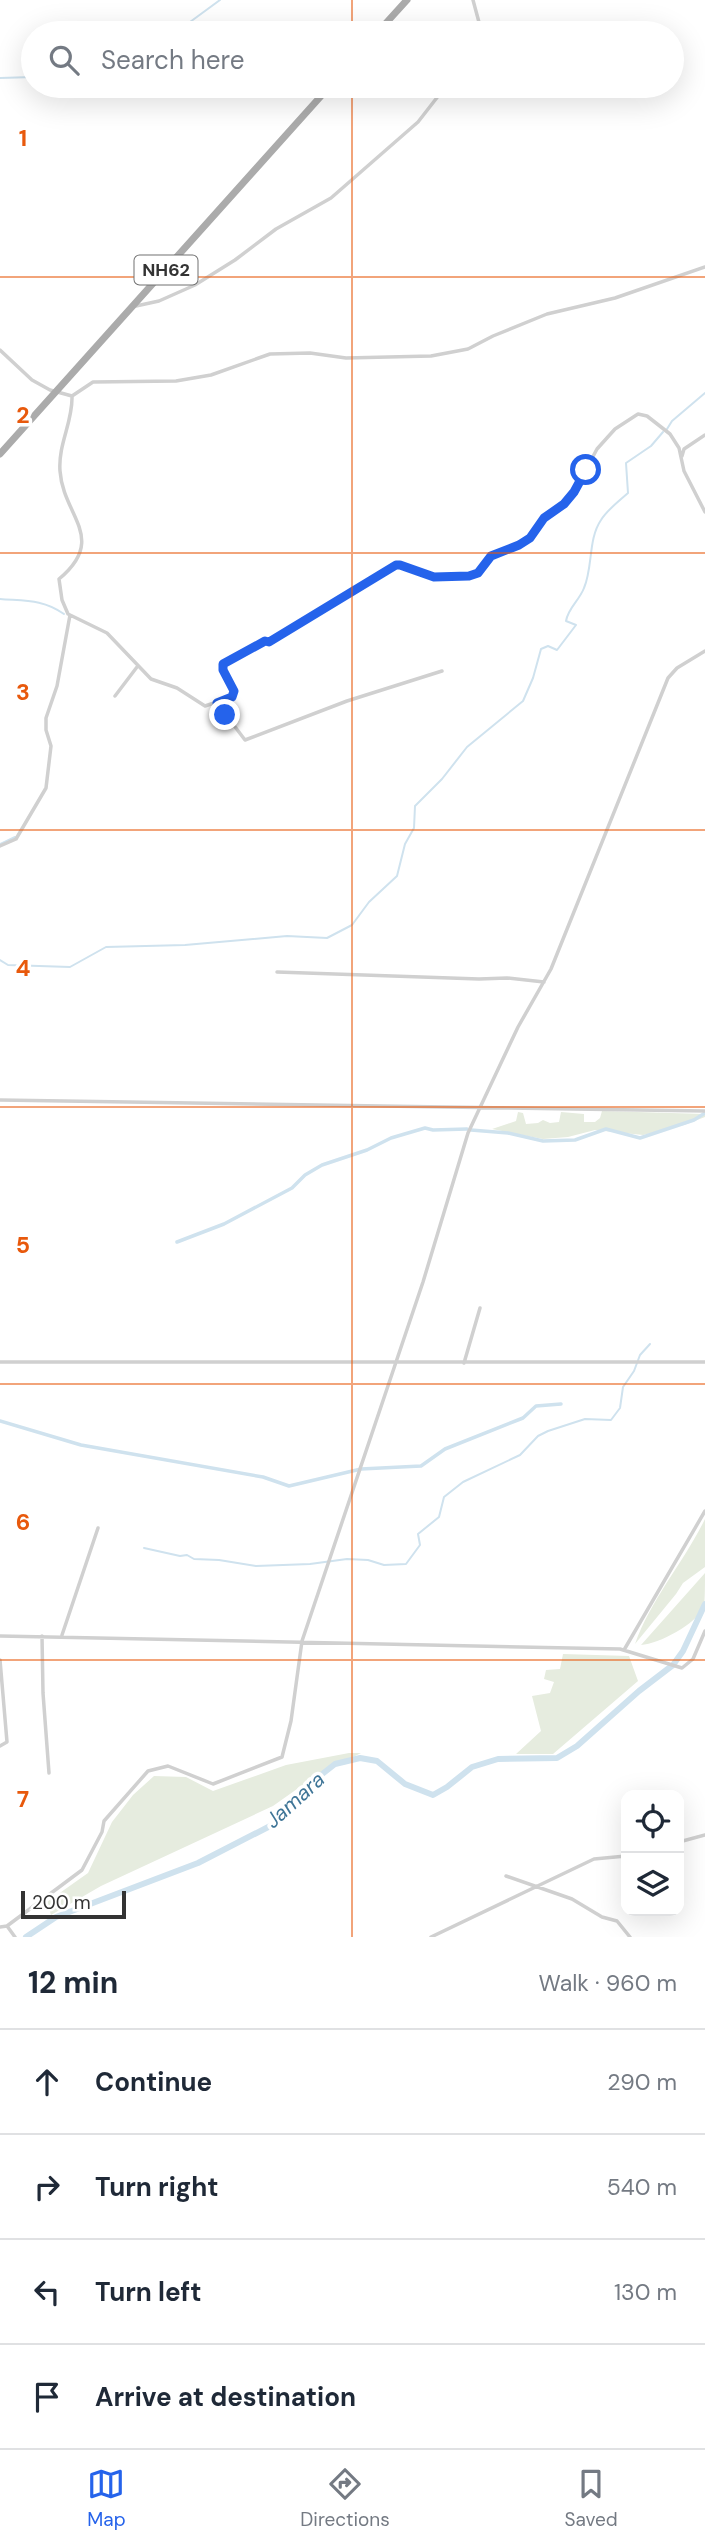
<!DOCTYPE html>
<html lang="en">
<head>
<meta charset="utf-8">
<style>
  :root { --surface:#fff; --page:#f2f2f3; --text:#1f2937; --muted:#747a83; --line:#e0e1e3; --accent:#2563eb }
  body { margin:0; font-family:"DM Sans",sans-serif; background:var(--page); color:var(--text) }
  .controls { position:absolute; right:21px; bottom:21px; display:grid; overflow:hidden; border-radius:14px; box-shadow:0 7px 28px #0002 }
  .controls button { width:63px; height:63px; display:grid; place-items:center; padding:0; border:0; border-bottom:2px solid var(--line); background:var(--surface); color:var(--text); font:35px sans-serif }
  .scale { position:absolute; left:21px; bottom:18px; width:105px; box-sizing:border-box; padding-left:7px; border:4px solid #333; border-top:0; font-size:19px; line-height:24px; white-space:nowrap; color:#333; -webkit-text-stroke:5px #fff; paint-order:stroke }
  .stop { position:absolute; width:21px; height:21px; margin:-16px; border:5px solid #2563eb; border-radius:50%; background:#fff }
  .stop.end { background:#2563eb; border-color:#fff; box-shadow:0 2px 7px #0008 }
  .list { margin:0; padding:0; list-style:none }
  h2 { display:flex; justify-content:space-between; align-items:center; height:91px; margin:0; padding:0 28px; font-size:30px }
  h2 small { font-size:23px; font-weight:400; color:var(--muted) }
  .list li { display:grid; grid-template-columns:46px 1fr auto; gap:21px; align-items:center; box-sizing:border-box; height:105px; padding:0 28px; border-top:2px solid var(--line) }
  .list b { display:block; font-size:26px; white-space:nowrap }
  .list em { font-size:23px; font-style:normal; color:var(--muted) }
  .icon { flex:none; width:38px; height:38px; fill:none; stroke:currentColor; stroke-width:2; stroke-linecap:round; stroke-linejoin:round }
  .map { position:relative; flex:none; width:705px; height:1937px; overflow:hidden }
  .search { position:absolute; background:var(--surface); box-shadow:0 7px 28px #0002; left:21px; right:21px; top:21px; height:77px; display:flex; align-items:center; gap:18px; box-sizing:border-box; padding:0 24px; border-radius:38px; color:var(--muted); font-size:26px }
  .sheet { height:511px; background:var(--surface) }
  nav { display:flex; justify-content:space-around; align-items:center; box-sizing:border-box; height:98px; border-top:2px solid var(--line); background:var(--surface); font-size:19px; color:var(--muted) }
  nav a { display:grid; justify-items:center; gap:4px }
  nav .on { color:var(--accent) }
  .map>svg:first-child { display:block }
  .green { fill:#e6ecdf }
  .lines { fill:none; stroke-linecap:round; stroke-linejoin:round }
  .stream { stroke:#cfe2ee; stroke-width:2 }
  .canal { stroke:#cfe2ee; stroke-width:3.5 }
  .river { stroke:#cfe2ee; stroke-width:6 }
  .street { stroke:#d0d0d0; stroke-width:3.5 }
  .primary { stroke:#ababab; stroke-width:7 }
  .route { stroke:#2563eb; stroke-width:9 }
  .grid { fill:none; stroke:#e8590c; stroke-width:2; stroke-opacity:0.55 }
  .labels { text-anchor:middle; dominant-baseline:central; stroke-width:7; stroke-linejoin:round; paint-order:stroke }
  .shield { fill:#fff; stroke:#707070; stroke-width:2 }
  .shield-label { font-size:18px; font-weight:bold; fill:#333 }
  .water-label { font-size:21px; font-style:italic; fill:#3f7597; stroke:#fff }
  .grid-label { font-size:23px; text-anchor:middle; font-weight:bold; fill:#e8590c; stroke:#fff; stroke-width:7; stroke-linejoin:round; paint-order:stroke }
</style>
</head>
<body>
<div class="map">
<svg width="705" height="1937" viewBox="0 0 705 1937">
  <rect width="100%" height="100%" fill="#fff"/>
  <path class="green" d="M602,1111L705,1114V1117L684,1125L643,1135L595,1130L568,1137L543,1139L492,1129L516,1121L518,1112L523,1113L526,1124L538,1123L543,1120L550,1123L559,1122L561,1112L584,1114V1122H595L600,1118Z
    M705,1519V1567L683,1583L676,1594L635,1644C651,1599 684,1562 705,1519Z
    M705,1573C705,1583 705,1599 704,1607C696,1624 659,1644 641,1645Z
    M563,1654L629,1656L638,1681L553,1754H516L541,1731L532,1696L550,1693L554,1682L544,1679L546,1670L560,1669Z
    M349,1753H361L314,1777L273,1806L101,1886L51,1915L47,1902L88,1873L112,1822L133,1795L154,1776L186,1777L213,1791L286,1765Z"/>
  <g class="lines">
    <path class="stream" d="M175,33L220,0
      M0,78L33,77
      M667,429L672,421L705,393
      M0,599C25,601 43,599 64,614
      M0,844L15,837
      M0,960L8,965L70,967L106,947L185,945L287,936L327,938L352,925L369,902L397,876L405,844L414,828L415,806L442,779L467,747L523,701L533,678L541,649L548,646L557,650L576,625L566,621C568,608 579,601 584,588C593,567 588,539 601,520C607,510 619,501 628,493L626,463L651,446L663,432
      M144,1548L180,1556L187,1555L194,1559L219,1560L256,1566L310,1564L347,1559L368,1560L384,1565L406,1564L420,1545L418,1534L439,1517L444,1497L463,1482L520,1455L538,1436L548,1431L585,1419L611,1420L620,1408L623,1387L634,1371L640,1355L650,1344"/>
    <path class="canal" d="M471,1130L508,1133L543,1141L575,1140L606,1129L640,1138L694,1120L705,1113
      M177,1242L224,1224L292,1188L305,1175L322,1165L367,1150L391,1138L425,1128L433,1130L467,1129
      M0,1421L81,1445L263,1477L289,1486L361,1469L421,1466L445,1449L523,1418L536,1406L561,1404"/>
    <path class="river" d="M26,1937L56,1917L198,1863L274,1824L307,1795L321,1775L335,1764L360,1758L377,1761L405,1784L433,1795L447,1787L472,1767L498,1759L557,1758L577,1746L639,1691L673,1665L683,1651L705,1604"/>
    <path class="street" d="M473,0L480,26L479,33
      M136,306L159,301L195,285L235,260L276,229L331,198L418,122L446,86
      M0,350L32,380L50,390L72,396L93,382L176,381L211,375L270,354L310,353L346,358L431,356L468,349L493,336L547,314L615,298L705,267
      M72,396C73,422 58,444 60,471C63,516 108,538 59,579L62,600L68,614L107,633L151,679L177,688L205,706L232,697C235,685 223,677 223,665L265,641L269,642L396,565L434,577L469,576L478,573L491,556L518,545L530,538L544,518L564,504L574,492L597,449L615,429L638,414L647,416L670,434L679,448L684,471L705,512
      M682,456L684,449L705,435
      M115,696L137,667
      M217,703L245,740L347,701L442,671
      M0,846L16,839L46,788L51,746L46,730V718L57,686L70,615
      M277,972L479,979L507,978L544,982
      M0,1100L705,1111
      M0,1362H705
      M464,1363L480,1308
      M62,1635L98,1528
      M0,1636L620,1649L682,1668L693,1659L705,1631
      M42,1636L43,1693L49,1773
      M624,1650L705,1511
      M0,1660L7,1742L0,1746
      M679,1842L705,1835
      M506,1876L572,1899L602,1917L617,1921L630,1937
      M7,1926L15,1937
      M0,1927L7,1926L82,1870L102,1832L104,1821L148,1771L168,1766L213,1784L282,1757L291,1721L302,1641L423,1282L468,1133L518,1027L551,969L668,678L677,668L705,651
      M431,1937L594,1859L626,1856"/>
    <path class="primary" d="M377,33L407,0
      M0,454L330,86"/>
  </g>
  <g class="lines">
    <path class="route" d="M225,715L217,703L232,697L234,691L223,670V664L265,641L269,642L396,565H400L434,577L469,576L478,573L491,556L519,545L530,538L544,518L564,504L574,492L586,470"/>
  </g>
  <path class="grid" d="M352,0V33M352,86V1937M0,277H705M0,553H705M0,830H705M0,1107H705M0,1384H705M0,1660H705"/>
  <g class="labels">
    <rect class="shield" x="134.5" y="255.5" width="63" height="29" rx="5"/>
    <g class="shield-label">
      <text x="166" y="270">NH62</text>
    </g>
    <g class="water-label">
      <text transform="translate(295 1800) rotate(-42)">Jamara</text>
    </g>
  </g>
  <g class="grid-label">
    <text x="23" y="146">1</text>
    <text x="23" y="423">2</text>
    <text x="23" y="700">3</text>
    <text x="23" y="976">4</text>
    <text x="23" y="1253">5</text>
    <text x="23" y="1530">6</text>
    <text x="23" y="1807">7</text>
  </g>
</svg>
<div class="controls">
<button><svg class="icon" aria-label="locate" viewBox="0 0 24 24"><circle cx="12" cy="12" r="6"/><path d="M12 2v4M12 18v4M2 12h4M18 12h4"/></svg></button>
<button><svg class="icon" aria-label="layers" viewBox="0 0 24 24"><path d="M12 4l9 5-9 5-9-5zM3 14l9 5 9-5"/></svg></button>
</div>
<div class="scale">200 m</div>
<div class="stop" style="left:586px;top:470px"></div>
<div class="stop end" style="left:225px;top:715px"></div>
<div class="search"><svg class="icon" aria-label="search" viewBox="0 0 24 24"><circle cx="10" cy="10" r="6"/><path d="M15 15l6 6"/></svg>Search here</div>
</div>
<section class="sheet">
<h2>12 min<small>Walk · 960 m</small></h2>
<ul class="list">
<li><svg class="icon" aria-label="ahead" viewBox="0 0 24 24"><path d="M12 20V5M6 11l6-6 6 6"/></svg><div><b>Continue</b></div><em>290 m</em></li>
<li><svg class="icon" aria-label="right" viewBox="0 0 24 24"><path d="M7 20v-9h11M14 6l5 5-5 5"/></svg><div><b>Turn right</b></div><em>540 m</em></li>
<li><svg class="icon" aria-label="left" viewBox="0 0 24 24"><path d="M17 20v-9H6M10 6l-5 5 5 5"/></svg><div><b>Turn left</b></div><em>130 m</em></li>
<li><svg class="icon" aria-label="arrive" viewBox="0 0 24 24"><path d="M6 21V4h12l-3 4 3 4H6"/></svg><div><b>Arrive at destination</b></div></li>
</ul>
</section>
<nav>
<a class="on"><svg class="icon" aria-label="map" viewBox="0 0 24 24"><path d="M3 6l6-2 6 2 6-2v14l-6 2-6-2-6 2zM9 4v14M15 6v14"/></svg>Map</a>
<a><svg class="icon" aria-label="directions" viewBox="0 0 24 24"><path d="M12 3l9 9-9 9-9-9zM9 14v-3h6M13 9l2 2-2 2"/></svg>Directions</a>
<a><svg class="icon" aria-label="saved" viewBox="0 0 24 24"><path d="M7 4h10v16l-5-4-5 4z"/></svg>Saved</a>
</nav>
</body>
</html>
